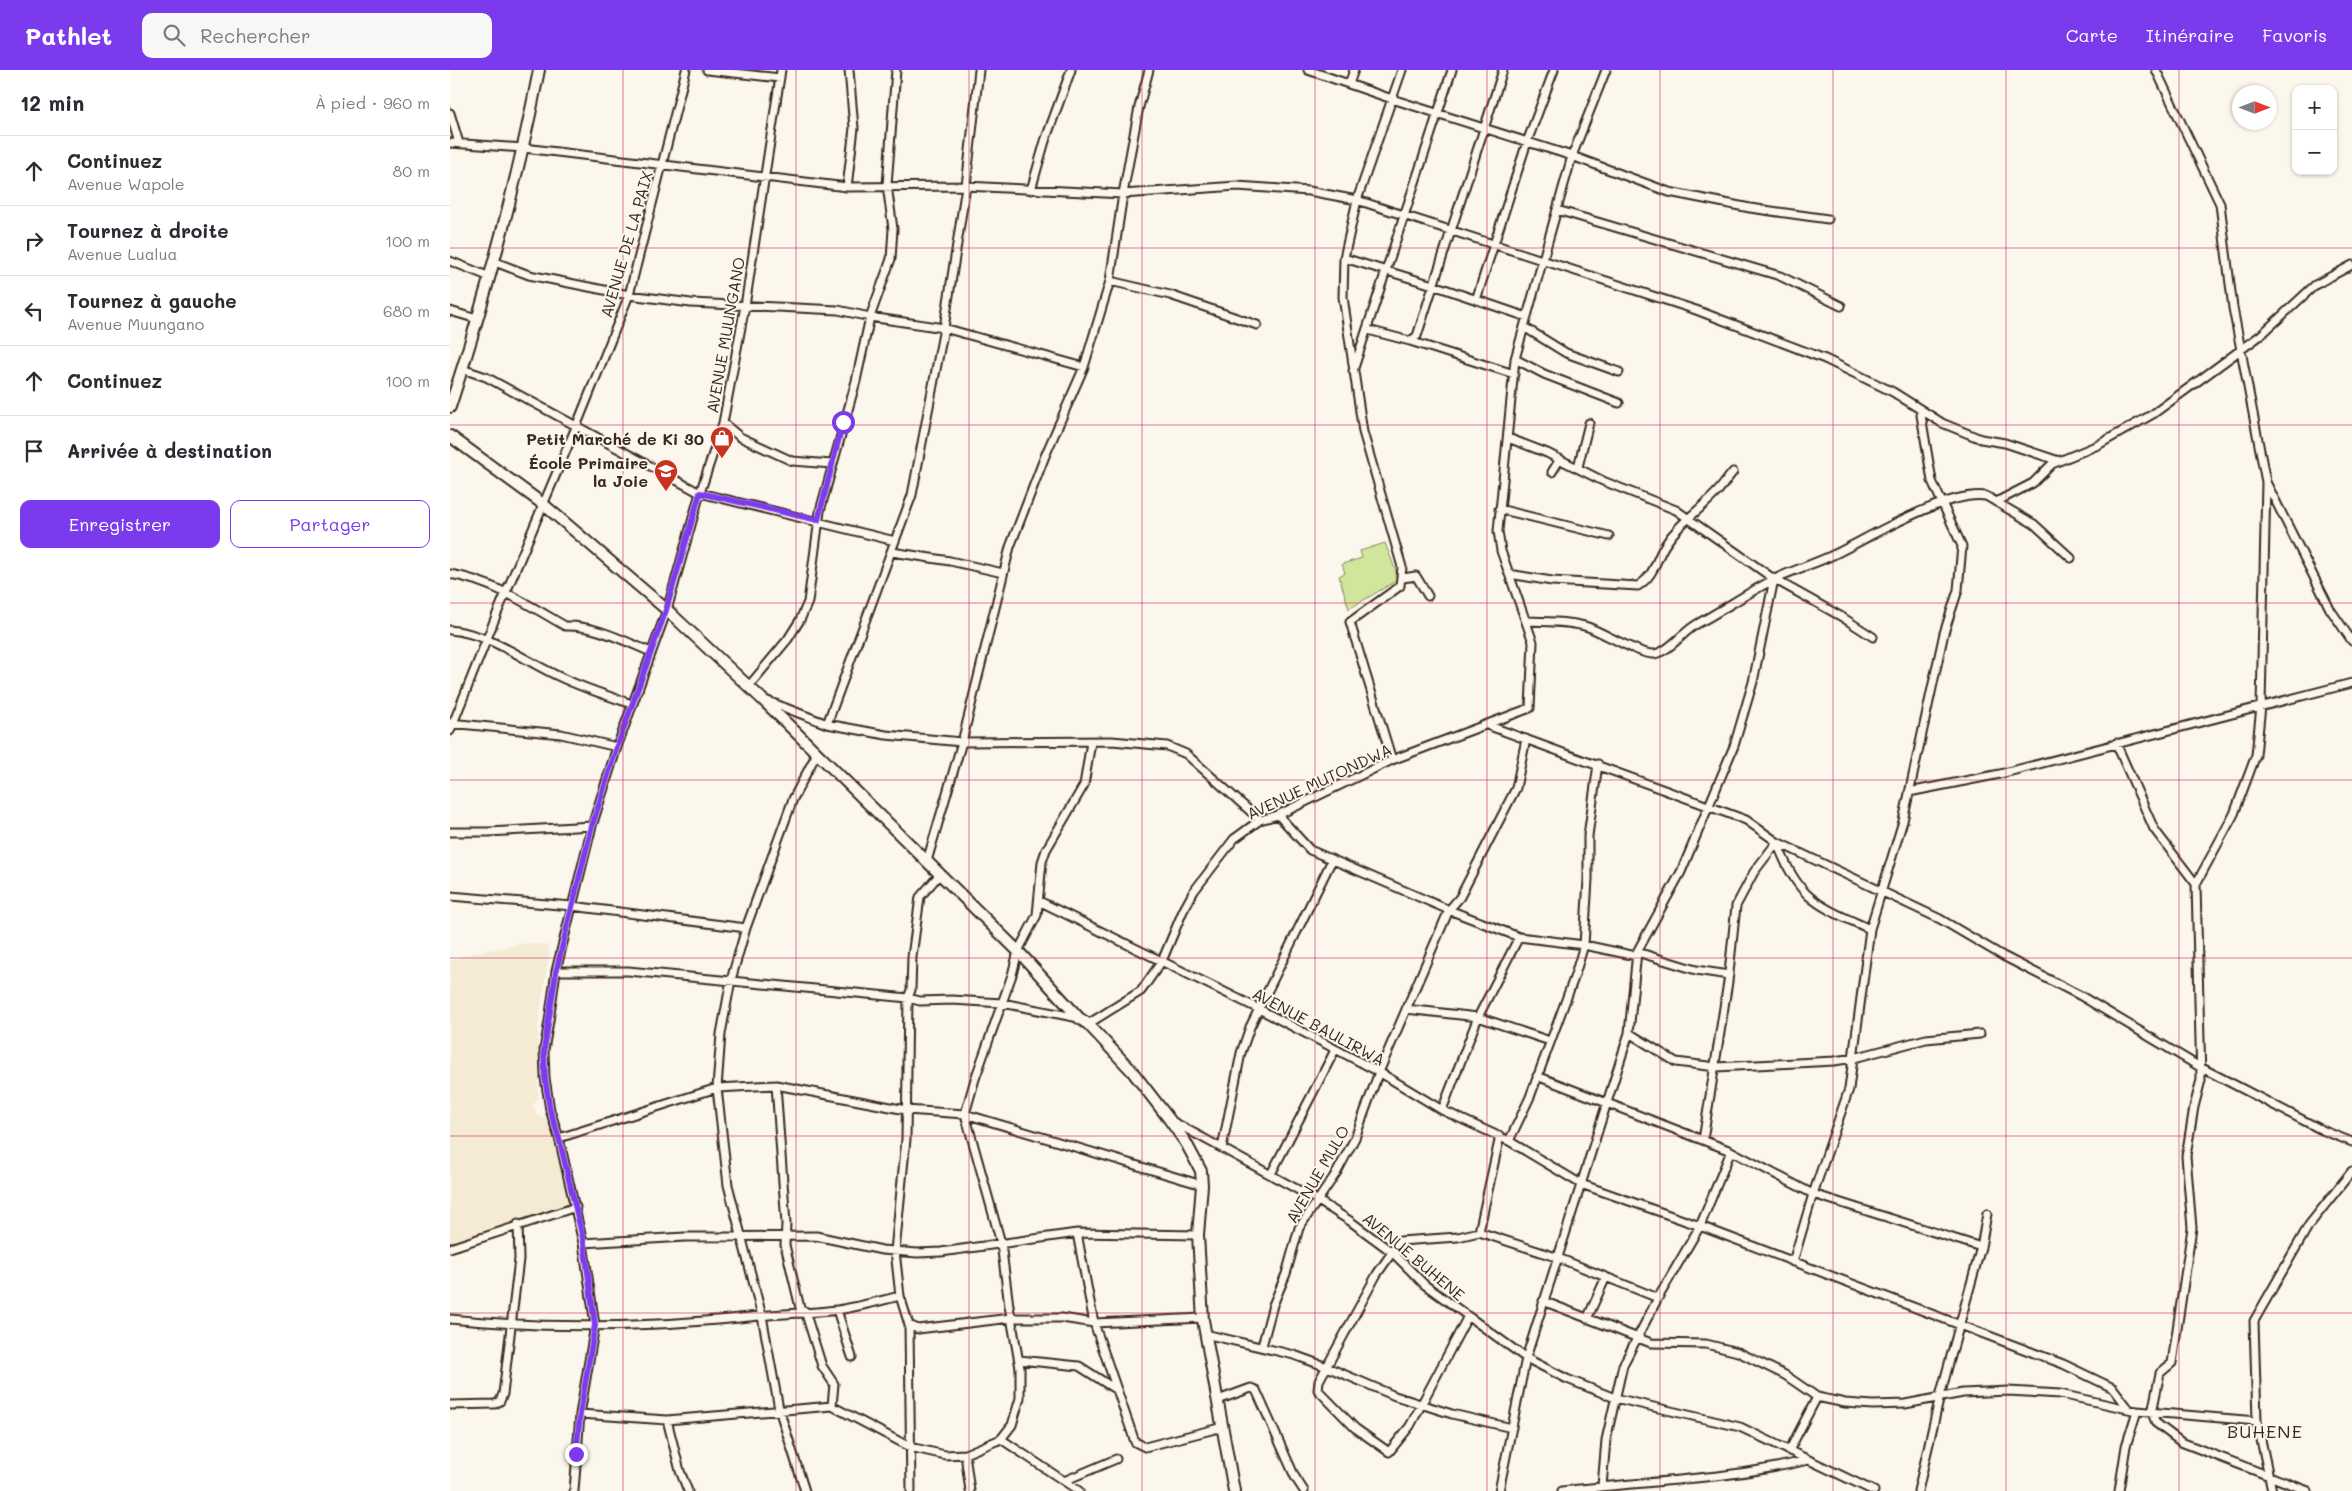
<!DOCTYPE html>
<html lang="fr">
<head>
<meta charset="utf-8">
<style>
  :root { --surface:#fff; --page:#f7f7f7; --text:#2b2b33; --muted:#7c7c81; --line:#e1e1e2; --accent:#7c3aed }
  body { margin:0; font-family:Mali,sans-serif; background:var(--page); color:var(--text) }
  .controls { position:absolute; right:15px; top:15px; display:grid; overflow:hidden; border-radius:10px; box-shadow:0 1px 4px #0004 }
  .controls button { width:45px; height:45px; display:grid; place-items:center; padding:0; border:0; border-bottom:1px solid var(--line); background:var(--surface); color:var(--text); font:25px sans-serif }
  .compass { position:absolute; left:1782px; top:15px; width:45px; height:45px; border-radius:50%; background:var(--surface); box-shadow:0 1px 4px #0004; rotate:90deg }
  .stop { position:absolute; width:15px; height:15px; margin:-11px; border:4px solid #7c3aed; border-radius:50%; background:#fff }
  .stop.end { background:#7c3aed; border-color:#fff; box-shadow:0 1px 5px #0008 }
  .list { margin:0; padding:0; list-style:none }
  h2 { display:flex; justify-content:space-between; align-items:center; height:65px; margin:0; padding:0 20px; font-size:21px }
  h2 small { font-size:16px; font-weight:400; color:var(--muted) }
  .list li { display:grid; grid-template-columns:32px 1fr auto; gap:15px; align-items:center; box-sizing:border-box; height:70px; padding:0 20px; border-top:1px solid var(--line) }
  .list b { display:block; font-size:19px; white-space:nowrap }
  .list p { margin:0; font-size:16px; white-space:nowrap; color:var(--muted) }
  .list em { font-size:16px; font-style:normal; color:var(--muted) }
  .actions { display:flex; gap:10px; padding:15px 20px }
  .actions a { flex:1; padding:11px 0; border:1px solid var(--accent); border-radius:10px; text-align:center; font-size:18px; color:var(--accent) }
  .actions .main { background:var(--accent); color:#fff }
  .icon { flex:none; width:28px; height:28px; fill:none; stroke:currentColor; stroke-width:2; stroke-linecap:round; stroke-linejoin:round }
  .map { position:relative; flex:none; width:1902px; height:1421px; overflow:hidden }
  header { display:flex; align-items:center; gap:30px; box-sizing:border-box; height:70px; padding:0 25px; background:var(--accent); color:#fff }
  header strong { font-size:24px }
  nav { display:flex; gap:28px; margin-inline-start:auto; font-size:18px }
  .search { width:350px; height:45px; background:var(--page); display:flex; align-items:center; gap:12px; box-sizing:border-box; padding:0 18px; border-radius:10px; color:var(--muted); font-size:19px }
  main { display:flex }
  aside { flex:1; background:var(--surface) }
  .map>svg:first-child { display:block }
  .built { fill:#f5ead4 }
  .green { fill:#d0e69c; stroke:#86885d }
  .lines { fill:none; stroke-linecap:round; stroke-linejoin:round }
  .minor-casing { stroke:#3b2a1e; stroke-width:11 }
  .secondary-casing { stroke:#3b2a1e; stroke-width:14 }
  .minor { stroke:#fbf7ec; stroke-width:7 }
  .secondary { stroke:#fbf7ec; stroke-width:10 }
  .route { stroke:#7c3aed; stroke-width:6 }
  .grid { fill:none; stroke:#c2185b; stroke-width:1; stroke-opacity:0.55 }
  .labels { text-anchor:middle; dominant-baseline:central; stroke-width:4; stroke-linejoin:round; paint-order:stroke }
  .street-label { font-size:16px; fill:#3b2a1e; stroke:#fbf7ec }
  .poi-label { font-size:16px; font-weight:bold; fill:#3b2a1e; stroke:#fbf7ec; text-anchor:end }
  .neighbourhood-label { font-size:18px; letter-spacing:1px; fill:#3b2a1e; stroke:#fbf7ec }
</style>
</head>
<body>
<header>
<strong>Pathlet</strong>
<div class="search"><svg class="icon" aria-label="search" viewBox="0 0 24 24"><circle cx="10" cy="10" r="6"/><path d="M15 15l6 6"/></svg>Rechercher</div>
<nav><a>Carte</a><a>Itinéraire</a><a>Favoris</a></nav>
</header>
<main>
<aside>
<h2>12 min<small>À pied · 960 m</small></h2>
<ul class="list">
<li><svg class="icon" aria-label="ahead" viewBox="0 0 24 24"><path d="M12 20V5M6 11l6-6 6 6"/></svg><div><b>Continuez</b><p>Avenue Wapole</p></div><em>80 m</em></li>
<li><svg class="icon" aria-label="right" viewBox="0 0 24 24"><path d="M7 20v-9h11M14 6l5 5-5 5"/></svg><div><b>Tournez à droite</b><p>Avenue Lualua</p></div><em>100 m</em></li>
<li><svg class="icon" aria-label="left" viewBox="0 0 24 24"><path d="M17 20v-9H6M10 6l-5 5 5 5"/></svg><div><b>Tournez à gauche</b><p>Avenue Muungano</p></div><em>680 m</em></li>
<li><svg class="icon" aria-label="ahead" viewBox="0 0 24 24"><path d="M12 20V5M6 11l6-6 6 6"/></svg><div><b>Continuez</b></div><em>100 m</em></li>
<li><svg class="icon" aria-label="arrive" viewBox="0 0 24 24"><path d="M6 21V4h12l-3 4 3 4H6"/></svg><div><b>Arrivée à destination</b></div></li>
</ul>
<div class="actions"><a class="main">Enregistrer</a><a>Partager</a></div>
</aside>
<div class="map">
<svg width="1902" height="1421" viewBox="0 0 1902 1421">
  <rect width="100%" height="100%" fill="#fbf7ec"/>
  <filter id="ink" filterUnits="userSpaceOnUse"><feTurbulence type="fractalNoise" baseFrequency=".02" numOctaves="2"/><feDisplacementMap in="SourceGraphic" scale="10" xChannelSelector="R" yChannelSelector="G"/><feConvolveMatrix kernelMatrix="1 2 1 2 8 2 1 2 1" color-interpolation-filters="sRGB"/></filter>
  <g filter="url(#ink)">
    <path class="built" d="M77,873L96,875L100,878L88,958V1028L83,1036L87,1045L94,1048L99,1054L120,1135L0,1175V891L23,883Z"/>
    <path class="green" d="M935,473L949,509L899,539L889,506L895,503L892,494L912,488L910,481Z"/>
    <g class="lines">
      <g class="minor-casing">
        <path id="minor" d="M257,0L330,8
          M858,0L942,29L1122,86L1219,122L1300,138L1378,149
          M1706,0L1770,134L1783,238L1816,412L1811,636L1806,685L1784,744L1746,814L1751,1010L1744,1037L1736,1086L1742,1158L1722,1293L1710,1303L1702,1343L1706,1353L1731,1372L1858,1421
          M899,14L904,0
          M0,43L9,73
          M0,73L74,78L397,117L516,116L673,124L787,116L859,121L907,130L1246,240L1375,289L1443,322L1492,353L1531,369L1555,373L1609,391
          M397,117L404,58L399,0
          M581,120L595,71L621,0
          M1107,140L1330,206L1391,236
          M894,188L983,215L1077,247
          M0,191L40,207
          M45,192L79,205L179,225L241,233L388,240L420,247L494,258L634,297
          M660,211L720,225L807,255
          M1026,230L1077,72L1104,0
          M0,241L27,249
          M1074,257L1116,283L1169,302
          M918,260L960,271L967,266L1053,0
          M960,271L1064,304
          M1065,289L1094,304L1169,333
          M12,299L36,307L250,423L445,471
          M903,301L1002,0
          M273,353L290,367L342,391L382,394
          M1058,368L1097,383L1153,411L1226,440L1324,509L1392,547L1423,567
          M1128,397L1139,353
          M1102,402L1110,389
          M1816,412L1880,539L1902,571
          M1546,432L1583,413L1602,394L1648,375L1703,344L1811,265L1865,215L1902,195
          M1049,439L1159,466
          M442,482L500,491L553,503
          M0,504C42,511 79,535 115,556C145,555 174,571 201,582
          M1059,504L1102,511L1188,516C1205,505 1205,491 1215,475C1228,454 1249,441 1266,423C1272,417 1277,409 1283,402
          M953,508L966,506L978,526
          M1078,551C1098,552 1119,551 1138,557C1154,563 1190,585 1204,584C1219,582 1234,561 1247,554C1273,540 1297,523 1323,510C1342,500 1365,494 1385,484C1420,467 1498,420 1536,426L1584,454L1621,488
          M0,560C41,564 73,590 110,607C133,618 158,626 182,634
          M298,617L338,569L350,550L358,532L370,441L406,311L420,247L441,189L443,159L437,115L446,0
          M315,630L377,654L436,665L512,672L662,671L717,676L736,684L810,750
          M0,653L111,664L167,677
          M377,654L462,425L494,258L516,116L529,0
          M1037,655L1296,750L1327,772L1490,849L1553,886L1631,926L1750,997L1872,1060L1902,1072
          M0,661L46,546L126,357L179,225L236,0
          M1666,673L1704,759L1746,814
          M942,690L900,552L950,516L952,497L913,362L893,227L894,188L907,130L952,0
          M1459,722L1550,704L1902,613
          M828,745L860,780L999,840L1069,867L1134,875L1186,886
          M0,762H38L142,756
          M1327,772C1348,830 1367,835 1420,859
          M477,791L512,672L560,477L595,386L634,297L660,211L673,124L689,37L699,0
          M0,826L122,836L296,858
          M589,831L809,939L929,1002L992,1040L1059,1071L1131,1114L1250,1156L1613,1294L1663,1318L1679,1339
          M1187,882L1246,900L1279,905
          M106,901H178L458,928L470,931L502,930L552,933L629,948
          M956,939L1028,947L1100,971
          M638,954L691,921L712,891L733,841L744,821L784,769L810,750L828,745L942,690L1080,638L1083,572L1051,481L1048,461L1065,289L1122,86L1156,0
          M1179,963L1226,992L1266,997L1384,991L1404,988L1476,969L1530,964
          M1087,1006L1281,1081L1363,1124L1531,1177
          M326,1015L336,1154L335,1175L351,1242
          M992,1040L1028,947L1069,867
          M720,1050L867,1130L900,1151L942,1182L975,1215L1076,1288L1117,1309L1165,1328L1290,1357L1424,1421
          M109,1068L267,1018L326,1015L456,1040L515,1044L752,1115
          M1253,1070L1278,912L1286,836L1304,802L1327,772
          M1059,1071L1080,1027L1124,908L1134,875L1138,809V766L1148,694
          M772,1078L791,983L800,957L882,790
          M821,1104L885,980
          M1029,1162L1050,1066
          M627,1163L644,1253L685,1372L695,1377L773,1357
          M133,1173L235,1167L366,1166L432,1180L467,1183L491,1182L627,1163L748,1165
          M0,1178L126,1137
          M1343,1192L1363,1124L1399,1019L1420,859L1453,751L1494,563L1508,520L1512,476L1482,411L1470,339
          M1093,1231L1201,1273L1256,1274L1288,1282L1335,1305L1367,1327L1395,1333L1423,1335L1455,1334L1513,1323L1558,1321L1610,1324L1687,1341L1807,1351
          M387,1240L402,1287
          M355,1241L372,1296L384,1314L382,1336
          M1017,1248L960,1356L939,1382L905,1358L868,1320L869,1311L927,1204L950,1171L1008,1167L1029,1162L1106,1187L1208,1228
          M0,1249C106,1260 213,1257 319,1245C341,1243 365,1243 387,1240C408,1237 429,1231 450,1226
          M1137,1249L1156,1207
          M459,1255L468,1259L561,1248H612L644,1253L753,1248
          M755,1264L844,1285L877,1297L945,1326L1002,1344L1062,1358
          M812,1276L823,1235L836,1204L849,1158L887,1102L905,1068L929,1002L999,840L1010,827L1066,718L1076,669
          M569,1290L629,1296L665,1319
          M768,1330L801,1318L806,1320L845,1407L854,1421
          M0,1335L45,1334L50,1331L53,1324L69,1189L68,1154
          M130,1344L217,1350L382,1336L460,1377L495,1385L515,1384L551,1369L562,1355L570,1328V1298L559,1236L551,1173L515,1044L525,1009L562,905L568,881L587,845L592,792L596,780L634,715L641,672
          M217,1350L230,1401L238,1421
          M551,1369L629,1421
          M1339,1381L1367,1327
          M515,1384L520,1421
          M614,1411L666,1389
          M1152,1416L1156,1370L1173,1295L1208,1228L1250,1156L1281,1081
          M124,1421L130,1344L145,1255L133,1173L109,1068L100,1040L95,1008L94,980L99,951L106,901L142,756L167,677L217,540L250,423L273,353L295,236L331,0
          M355,1421L329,1339L312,1246L278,1115L267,1018L271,964L281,910L296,858L343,729L367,683
          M461,1421L459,1255L450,1226L445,1181L456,1069L458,928L461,920L462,887L470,827L490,804
          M1049,1421L1076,1288L1179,963L1187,882L1231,802L1284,676L1303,612L1324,509
          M1112,1421C1194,1411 1278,1410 1358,1390
          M1468,1421L1490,1326L1531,1177L1537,1144
          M1669,1421L1676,1376L1687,1341
          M1822,1421L1807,1351L1804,1251L1859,1155L1902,1101"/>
      </g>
      <g class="secondary-casing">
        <path id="secondary" d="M0,337C36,226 67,115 89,0
          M0,366L93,434L217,540L312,629L568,881L629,948L638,954L682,1001L719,1049L736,1073L751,1101L752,1115L748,1165L753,1250L784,1421"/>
      </g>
      <use href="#minor" class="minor"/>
      <use href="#secondary" class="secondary"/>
    </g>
  </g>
  <g class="lines" filter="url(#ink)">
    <path class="route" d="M126,1384L130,1344L145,1255L134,1173L109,1068L100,1040L95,1008L94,980L106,902L142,756L167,677L216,540L250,423L368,450L393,352"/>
  </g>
  <path class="grid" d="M173,0V1421M346,0V1421M519,0V1421M692,0V1421M865,0V1421M1037,0V1421M1210,0V1421M1383,0V1421M1556,0V1421M1729,0V1421M0,178H1902M0,355H1902M0,533H1902M0,710H1902M0,888H1902M0,1066H1902M0,1243H1902"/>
  <defs>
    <g id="shop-pin" transform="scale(1.25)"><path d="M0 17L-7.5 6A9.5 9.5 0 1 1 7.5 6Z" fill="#c8321e" stroke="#fbf7ec"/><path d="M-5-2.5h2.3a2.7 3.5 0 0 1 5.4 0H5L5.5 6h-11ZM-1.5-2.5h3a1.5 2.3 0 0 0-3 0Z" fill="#fff"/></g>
    <g id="school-pin" transform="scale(1.25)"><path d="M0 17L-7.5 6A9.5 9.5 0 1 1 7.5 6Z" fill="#c8321e" stroke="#fbf7ec"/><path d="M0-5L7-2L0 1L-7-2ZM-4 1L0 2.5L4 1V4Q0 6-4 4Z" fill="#fff"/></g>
  </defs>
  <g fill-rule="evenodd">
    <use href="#shop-pin" x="272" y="368"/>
    <use href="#school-pin" x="216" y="401"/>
  </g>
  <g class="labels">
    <g class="street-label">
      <text transform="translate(176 174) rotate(-74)">AVENUE DE LA PAIX</text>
      <text transform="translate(275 265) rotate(-80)">AVENUE MUUNGANO</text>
      <text transform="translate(869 711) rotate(-25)">AVENUE MUTONDWA</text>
      <text transform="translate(869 956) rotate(28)">AVENUE BAULIRWA</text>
      <text transform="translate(867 1104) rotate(-60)">AVENUE MULO</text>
      <text transform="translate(964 1186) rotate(40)">AVENUE BUHENE</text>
    </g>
    <g class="poi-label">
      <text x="254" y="368">Petit Marché de Ki 30</text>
      <text x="198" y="392">École Primaire<tspan x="198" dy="18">la Joie</tspan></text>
    </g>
    <g class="neighbourhood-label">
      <text x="1815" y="1361">BUHENE</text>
    </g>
  </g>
</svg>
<div class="controls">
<button>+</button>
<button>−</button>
</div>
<svg class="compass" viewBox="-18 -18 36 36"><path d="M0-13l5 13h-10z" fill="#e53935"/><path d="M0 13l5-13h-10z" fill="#7c7c81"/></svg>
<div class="stop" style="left:393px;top:352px"></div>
<div class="stop end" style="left:126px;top:1384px"></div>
</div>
</main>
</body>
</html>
